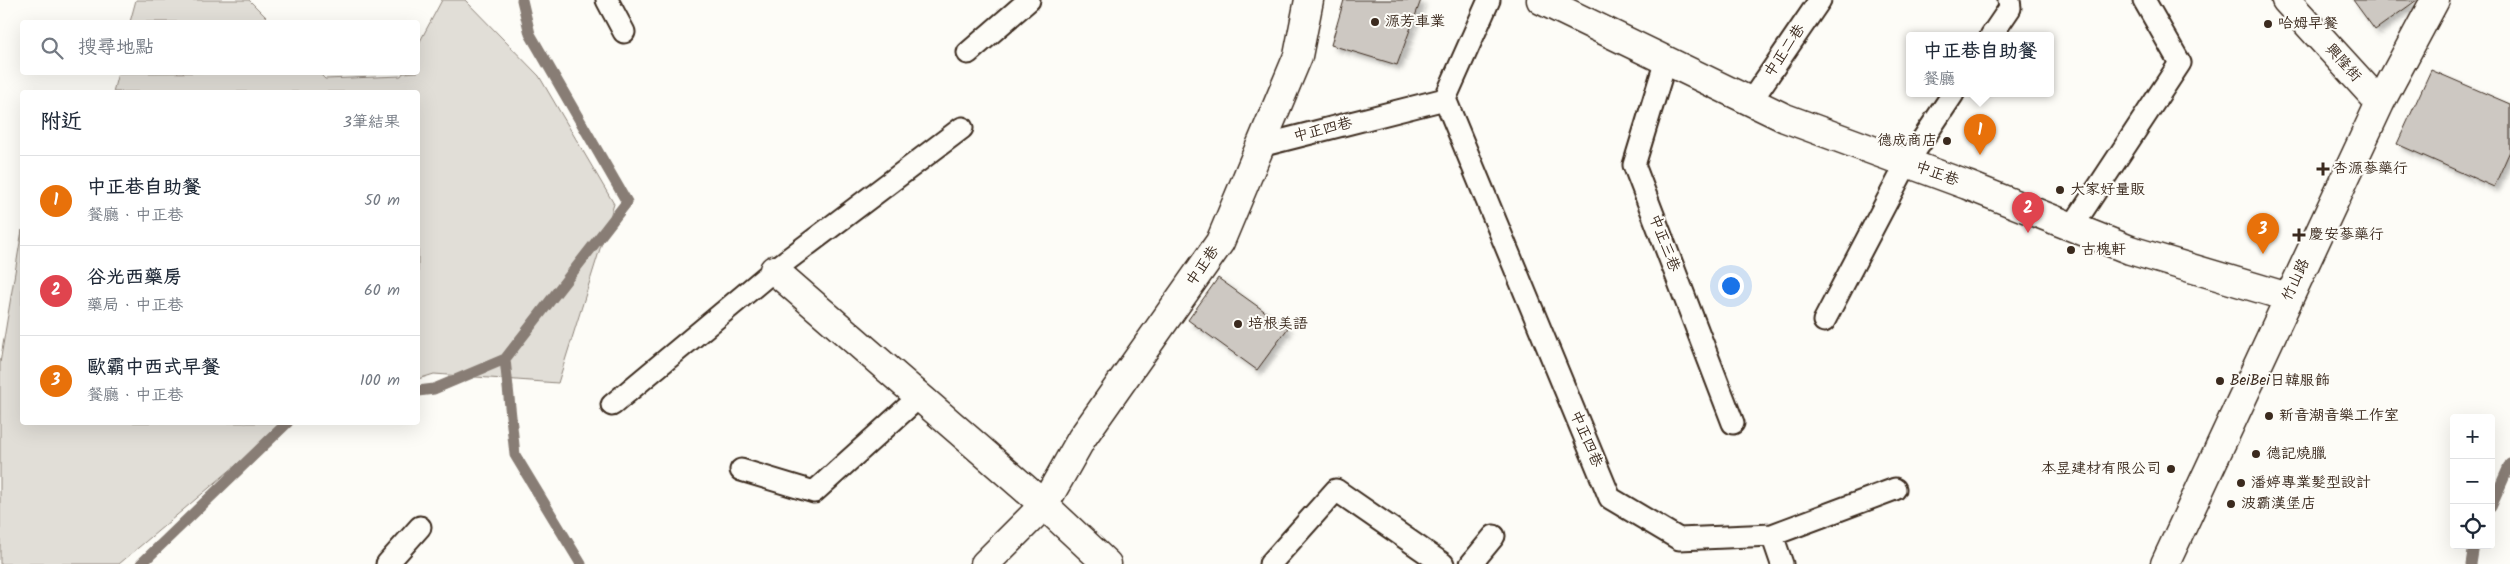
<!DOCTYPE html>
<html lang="zh-TW">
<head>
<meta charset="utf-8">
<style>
  :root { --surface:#fff; --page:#f6f6f7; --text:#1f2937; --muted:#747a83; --line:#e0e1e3; --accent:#ea580c }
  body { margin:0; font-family:Kalam,"LXGW WenKai TC",sans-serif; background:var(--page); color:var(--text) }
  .controls { position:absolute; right:15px; bottom:15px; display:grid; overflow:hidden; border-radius:5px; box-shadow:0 5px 20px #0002 }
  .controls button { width:45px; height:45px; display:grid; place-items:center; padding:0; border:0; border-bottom:1px solid var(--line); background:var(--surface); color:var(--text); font:25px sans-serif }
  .you { position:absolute; left:1730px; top:285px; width:18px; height:18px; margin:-12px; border:4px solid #fff; border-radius:50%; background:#1a73e8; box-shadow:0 0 0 8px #1a73e833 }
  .badge { display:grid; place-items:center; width:32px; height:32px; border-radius:50%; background:var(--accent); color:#fff; font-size:16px; font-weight:700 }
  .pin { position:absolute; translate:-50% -41px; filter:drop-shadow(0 1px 2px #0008) }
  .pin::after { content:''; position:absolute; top:26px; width:18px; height:15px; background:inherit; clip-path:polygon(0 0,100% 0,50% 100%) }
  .popup { position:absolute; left:1906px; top:32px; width:148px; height:65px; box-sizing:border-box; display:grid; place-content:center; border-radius:5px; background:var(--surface); filter:drop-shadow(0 1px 4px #0005); font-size:16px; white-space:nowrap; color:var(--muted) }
  .popup b { font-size:19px; color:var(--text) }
  .popup::after { content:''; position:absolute; left:50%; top:100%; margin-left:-10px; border:10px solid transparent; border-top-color:var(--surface) }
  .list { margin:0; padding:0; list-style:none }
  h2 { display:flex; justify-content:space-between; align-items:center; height:65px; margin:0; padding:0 20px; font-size:21px }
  h2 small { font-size:16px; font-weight:400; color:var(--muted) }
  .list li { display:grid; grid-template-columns:32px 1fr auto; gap:15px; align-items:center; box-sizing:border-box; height:90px; padding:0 20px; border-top:1px solid var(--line) }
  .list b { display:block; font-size:19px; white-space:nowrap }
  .list p { margin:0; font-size:16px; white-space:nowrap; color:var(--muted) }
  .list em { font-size:16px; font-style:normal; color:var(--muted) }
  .icon { flex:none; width:28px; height:28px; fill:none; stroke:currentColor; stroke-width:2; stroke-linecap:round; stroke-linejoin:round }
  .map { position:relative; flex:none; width:2510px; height:564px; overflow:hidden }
  .search { position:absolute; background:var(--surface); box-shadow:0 5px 20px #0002; left:20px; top:20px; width:400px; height:55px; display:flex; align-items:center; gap:12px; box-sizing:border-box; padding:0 18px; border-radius:5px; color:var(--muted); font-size:19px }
  .panel { position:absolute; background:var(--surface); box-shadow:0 5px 20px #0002; left:20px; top:90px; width:400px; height:335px; border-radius:5px }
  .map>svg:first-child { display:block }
  .green { fill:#e1ded7; stroke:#8e847a }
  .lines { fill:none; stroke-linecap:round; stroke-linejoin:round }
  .stream { stroke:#887d74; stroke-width:11 }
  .building { fill:#cdc8c2; stroke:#3b2a1e; filter:url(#shadow) }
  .service-casing { stroke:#3b2a1e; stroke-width:25 }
  .minor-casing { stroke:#3b2a1e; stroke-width:31 }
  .service { stroke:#fdfcf7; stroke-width:21 }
  .minor { stroke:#fdfcf7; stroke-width:28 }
  .poi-dot { fill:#3b2a1e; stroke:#fdfcf7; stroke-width:2 }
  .labels { text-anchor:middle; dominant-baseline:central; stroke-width:4; stroke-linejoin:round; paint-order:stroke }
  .poi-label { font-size:15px; fill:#3b2a1e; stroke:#fdfcf7; text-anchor:start }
  .street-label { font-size:15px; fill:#3b2a1e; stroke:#fdfcf7 }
</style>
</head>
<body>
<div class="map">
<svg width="2510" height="564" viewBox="0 0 2510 564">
  <defs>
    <filter id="shadow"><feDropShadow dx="4.5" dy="4.5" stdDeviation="2.5" flood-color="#0004"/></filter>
  </defs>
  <rect width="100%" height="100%" fill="#fdfcf7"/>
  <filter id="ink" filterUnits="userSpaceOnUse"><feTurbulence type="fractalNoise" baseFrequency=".02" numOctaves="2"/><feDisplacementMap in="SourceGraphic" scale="10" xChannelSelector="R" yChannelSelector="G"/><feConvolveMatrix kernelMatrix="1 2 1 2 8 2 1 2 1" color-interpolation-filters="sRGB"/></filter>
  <g filter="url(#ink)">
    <path class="green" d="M136,0H249L271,22H130Z
      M442,0H465L539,76L614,204L558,383L434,374L418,379V92H113L118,73L318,72L325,79L401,76L403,73L418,72V45Z
      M22,230V422L286,423L119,564H0V363Z"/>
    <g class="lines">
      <path class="stream" d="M522,0L530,34L627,202L505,359L515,455L581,564
        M418,391L434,389L505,359
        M2491,507L2510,464
        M141,564L288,422
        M2471,564L2474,545"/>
    </g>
    <path class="building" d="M1344,0H1421L1397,65L1331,45Z
      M2353,0H2417L2375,30Z
      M2431,70L2510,104V151L2494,187L2397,144Z
      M1218,278L1288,328L1257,370L1188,320Z"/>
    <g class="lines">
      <g class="service-casing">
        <path id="service" d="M607,0L624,32
          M1489,0L1445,99L1610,498L1679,539L1772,535L1895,489
          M1991,36L2010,8L2009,0
          M968,53L1029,0
          M1666,60L1634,165L1733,423
          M1751,101L1820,0
          M1260,146L1445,99
          M2072,227L2180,63L2144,0
          M1824,321L1907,163L1953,94
          M612,405L774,270L962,128
          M741,470L814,492L919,397
          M1772,535L1782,564
          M387,564L420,527
          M1270,564L1336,490L1443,564
          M1471,564L1494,536"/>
      </g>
      <g class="minor-casing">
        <path id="minor" d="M1541,0L1785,118L1967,185L2130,250L2288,297
          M2286,0L2380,103
          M774,270L1044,505L1107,564
          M985,564L1044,505L1082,438L1220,242L1298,56L1309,0
          M2165,564L2380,103L2435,0"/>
      </g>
      <use href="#service" class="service"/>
      <use href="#minor" class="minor"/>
    </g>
  </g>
  <g class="poi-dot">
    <circle cx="1375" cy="22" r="5"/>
    <circle cx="2268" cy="24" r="5"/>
    <circle cx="1947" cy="141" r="5"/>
    <path d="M2320.5 161.5h5v5h5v5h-5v5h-5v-5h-5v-5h5z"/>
    <circle cx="2060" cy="190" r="5"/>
    <path d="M2296.5 227.5h5v5h5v5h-5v5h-5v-5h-5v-5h5z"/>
    <circle cx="2071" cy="250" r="5"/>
    <circle cx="1238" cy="324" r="5"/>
    <circle cx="2220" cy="381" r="5"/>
    <circle cx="2269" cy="416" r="5"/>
    <circle cx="2256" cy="454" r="5"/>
    <circle cx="2171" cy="469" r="5"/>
    <circle cx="2241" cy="483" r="5"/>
    <circle cx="2231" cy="504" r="5"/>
  </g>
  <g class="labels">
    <g class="poi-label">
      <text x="1385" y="22">源芳車業</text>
      <text x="2278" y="24">哈姆早餐</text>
      <text x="1937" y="141" text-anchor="end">德成商店</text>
      <text x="2333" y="169">杏源蔘藥行</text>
      <text x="2070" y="190">大家好量販</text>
      <text x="2309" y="235">慶安蔘藥行</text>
      <text x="2081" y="250">古槐軒</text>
      <text x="1248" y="324">培根美語</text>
      <text x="2230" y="381">BeiBei日韓服飾</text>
      <text x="2279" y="416">新音潮音樂工作室</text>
      <text x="2266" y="454">德記燒臘</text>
      <text x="2161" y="469" text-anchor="end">本昱建材有限公司</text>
      <text x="2251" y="483">潘婷專業髮型設計</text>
      <text x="2241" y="504">波霸漢堡店</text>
    </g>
    <g class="street-label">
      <text transform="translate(1785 51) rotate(-56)">中正二巷</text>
      <text transform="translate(2343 63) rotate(48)">興隆街</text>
      <text transform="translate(1323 130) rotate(-14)">中正四巷</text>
      <text transform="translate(1937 174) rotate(20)">中正巷</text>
      <text transform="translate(1664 243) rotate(69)">中正三巷</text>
      <text transform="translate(1203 266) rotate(-55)">中正巷</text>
      <text transform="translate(2296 280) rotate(-65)">竹山路</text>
      <text transform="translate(1586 439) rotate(67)">中正四巷</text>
    </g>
  </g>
</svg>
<div class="controls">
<button>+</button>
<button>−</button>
<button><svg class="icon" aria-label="locate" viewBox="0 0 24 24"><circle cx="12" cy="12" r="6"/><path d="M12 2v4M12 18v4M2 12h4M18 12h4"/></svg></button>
</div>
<div class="you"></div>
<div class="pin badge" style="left:1980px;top:155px;background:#e8710a">1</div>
<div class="popup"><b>中正巷自助餐</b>餐廳</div>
<div class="pin badge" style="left:2028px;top:233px;background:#e0444e">2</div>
<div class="pin badge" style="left:2263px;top:254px;background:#e8710a">3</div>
<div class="search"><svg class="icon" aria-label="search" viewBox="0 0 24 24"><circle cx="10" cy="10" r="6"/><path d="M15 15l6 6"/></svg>搜尋地點</div>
<section class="panel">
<h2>附近<small>3筆結果</small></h2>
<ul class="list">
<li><span class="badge" style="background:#e8710a">1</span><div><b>中正巷自助餐</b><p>餐廳 · 中正巷</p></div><em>50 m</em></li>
<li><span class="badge" style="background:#e0444e">2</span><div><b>谷光西藥房</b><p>藥局 · 中正巷</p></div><em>60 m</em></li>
<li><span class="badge" style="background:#e8710a">3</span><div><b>歐霸中西式早餐</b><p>餐廳 · 中正巷</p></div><em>100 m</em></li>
</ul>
</section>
</div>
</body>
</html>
